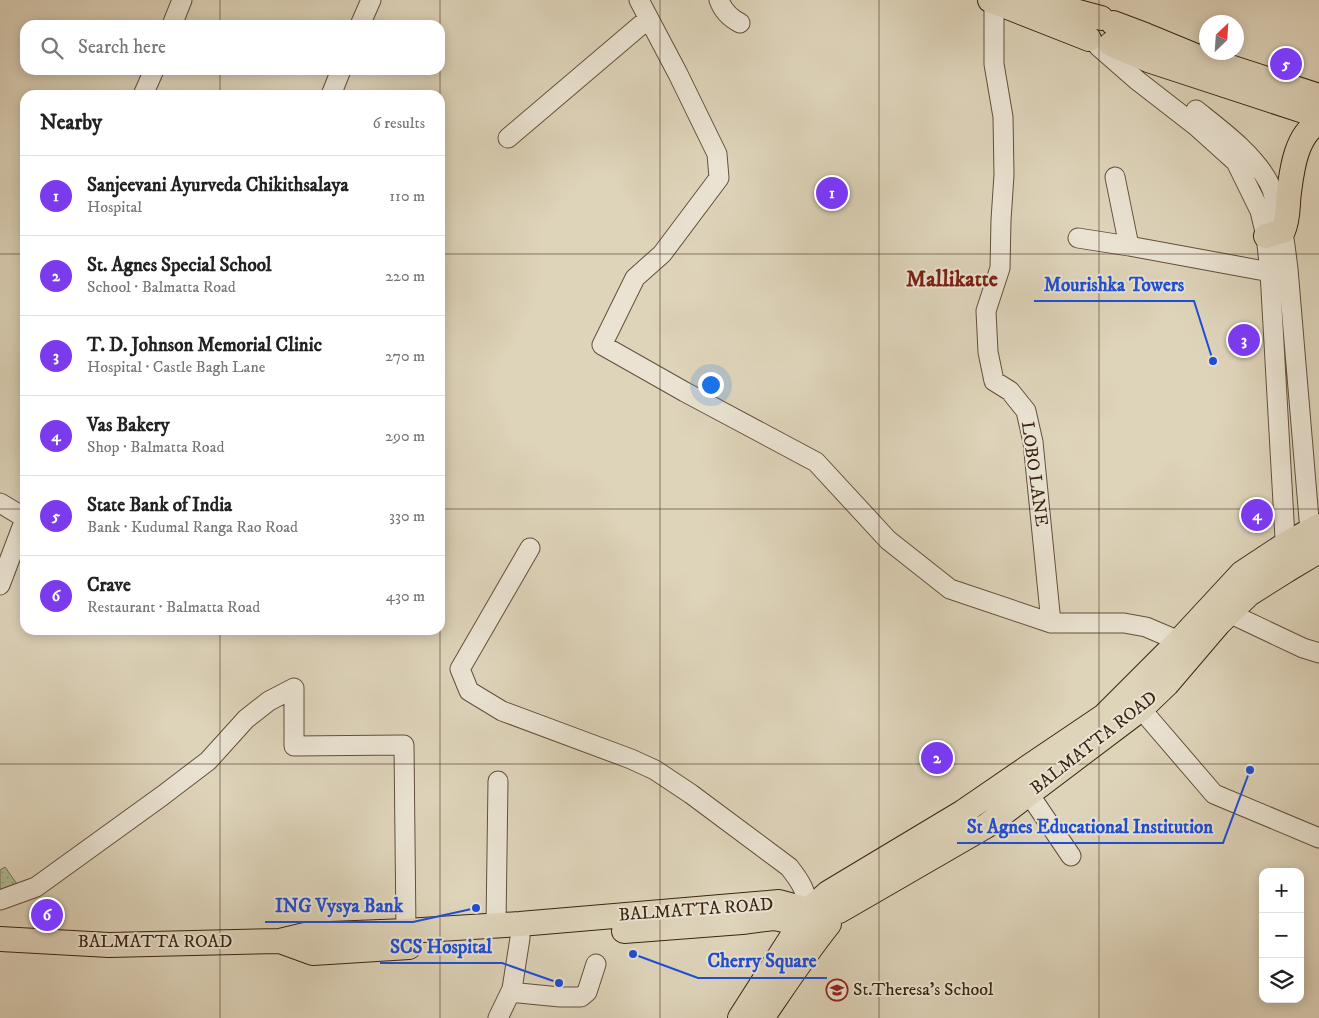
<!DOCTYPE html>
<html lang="en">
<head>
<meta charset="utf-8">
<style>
  :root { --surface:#fff; --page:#f2f2f2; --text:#222; --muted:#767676; --line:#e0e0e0; --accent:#7c3aed }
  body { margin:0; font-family:"IM FELL DW Pica",serif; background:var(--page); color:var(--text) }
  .controls { position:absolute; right:15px; bottom:15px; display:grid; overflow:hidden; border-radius:10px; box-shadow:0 2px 12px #0003 }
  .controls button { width:45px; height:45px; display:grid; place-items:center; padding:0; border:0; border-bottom:1px solid var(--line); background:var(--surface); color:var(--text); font:25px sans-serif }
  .compass { position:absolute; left:1199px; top:15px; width:45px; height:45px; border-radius:50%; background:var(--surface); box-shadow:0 2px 12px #0003; rotate:25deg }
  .you { position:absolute; left:710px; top:384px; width:18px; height:18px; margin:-12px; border:4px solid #fff; border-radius:50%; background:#1a73e8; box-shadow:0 0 0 8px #1a73e833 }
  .badge { display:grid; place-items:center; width:32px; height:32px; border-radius:50%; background:var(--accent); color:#fff; font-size:16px; font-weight:700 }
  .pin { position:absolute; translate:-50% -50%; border:2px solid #fff; box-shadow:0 1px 5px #0006 }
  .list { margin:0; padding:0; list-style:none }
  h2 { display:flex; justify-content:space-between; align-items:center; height:65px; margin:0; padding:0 20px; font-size:21px }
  h2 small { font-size:16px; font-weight:400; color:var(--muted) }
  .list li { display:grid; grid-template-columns:32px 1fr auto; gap:15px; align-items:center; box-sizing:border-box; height:80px; padding:0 20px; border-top:1px solid var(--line) }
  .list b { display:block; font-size:19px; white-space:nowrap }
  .list p { margin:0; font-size:16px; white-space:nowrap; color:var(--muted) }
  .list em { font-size:16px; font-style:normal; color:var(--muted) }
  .icon { flex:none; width:28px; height:28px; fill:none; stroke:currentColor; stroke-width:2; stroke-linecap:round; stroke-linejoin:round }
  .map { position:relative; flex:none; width:1319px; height:1018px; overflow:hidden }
  .search { position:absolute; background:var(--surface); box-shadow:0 2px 12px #0003; left:20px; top:20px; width:425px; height:55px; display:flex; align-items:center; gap:12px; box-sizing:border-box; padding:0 18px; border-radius:15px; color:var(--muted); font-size:19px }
  .panel { position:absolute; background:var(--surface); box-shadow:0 2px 12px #0003; left:20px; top:90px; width:425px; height:545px; border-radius:15px }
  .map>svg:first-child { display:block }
  .park { fill:url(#park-dots); stroke:#747052 }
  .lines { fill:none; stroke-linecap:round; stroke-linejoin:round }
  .minor-casing { stroke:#63503c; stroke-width:21 }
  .major-casing { stroke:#3a2412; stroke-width:26 }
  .minor { stroke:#eae3d2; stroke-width:19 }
  .major { stroke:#ded4ba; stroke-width:24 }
  .grid { fill:none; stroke:#3a2412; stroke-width:1; stroke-opacity:0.55 }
  .labels { text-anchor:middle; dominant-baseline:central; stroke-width:4; stroke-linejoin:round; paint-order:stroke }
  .street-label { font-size:18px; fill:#3a2412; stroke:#eae3d2 }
  .poi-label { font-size:18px; fill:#3a2412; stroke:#eae3d2; text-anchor:start }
  .district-label { font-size:22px; font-weight:bold; fill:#7a1f14; stroke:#eae3d2 }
  .leader { fill:none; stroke:#1d4ed8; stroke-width:2 }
  .callout-dot { fill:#1d4ed8; stroke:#eae3d2; stroke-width:2 }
  .callout-label { font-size:19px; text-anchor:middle; font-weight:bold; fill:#1d4ed8; stroke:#eae3d2; stroke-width:4; stroke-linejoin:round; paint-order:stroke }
</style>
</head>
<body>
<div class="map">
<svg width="1319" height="1018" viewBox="0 0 1319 1018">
  <defs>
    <pattern id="park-dots" width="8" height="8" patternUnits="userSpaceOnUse" patternTransform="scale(1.25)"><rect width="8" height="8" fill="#aebd92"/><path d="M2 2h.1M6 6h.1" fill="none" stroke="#96a27d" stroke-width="1.8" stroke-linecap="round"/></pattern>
  </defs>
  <rect width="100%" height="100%" fill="#ded4ba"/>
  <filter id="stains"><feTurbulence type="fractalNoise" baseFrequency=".004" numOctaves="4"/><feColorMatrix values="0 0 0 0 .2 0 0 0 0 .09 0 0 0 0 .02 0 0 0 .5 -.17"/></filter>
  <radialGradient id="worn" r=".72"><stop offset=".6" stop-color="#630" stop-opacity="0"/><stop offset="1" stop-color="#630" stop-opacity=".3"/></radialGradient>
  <path class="park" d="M5,867L17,884L14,890L0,895V870Z"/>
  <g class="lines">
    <g class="minor-casing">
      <path id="minor" d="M639,0L678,74L717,154L719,178L662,254L635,278L602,345L685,392L816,462L888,540L950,589L1051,623
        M719,0C723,11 730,18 740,23
        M994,2V64L1003,117L1004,175L1001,220L1000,268L986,311L988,352L994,381L1010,391L1026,411L1033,442L1051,623H1124L1146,627L1179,641
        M172,25L182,0
        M360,25L371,0
        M1098,46L1138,81L1196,126L1236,162L1260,211L1266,236L1270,272L1286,556
        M143,95L154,70
        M331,95L341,70
        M1196,110C1221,130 1254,154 1269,183C1271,187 1273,192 1274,197C1282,220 1285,244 1288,269L1311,543
        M508,138L648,19
        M1115,177L1129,246
        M1078,238L1129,246L1270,272
        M0,503L25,518
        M530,548L460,669L469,691L502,711L631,759L655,770L691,794L789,867C801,882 806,891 809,910
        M0,585L25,519
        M1229,613L1303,648L1319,653
        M1141,709L1214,794L1319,838
        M1029,794L1071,856
        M0,900L36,887L162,796L208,761L246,719L269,701L294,688V746L404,745L406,931
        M520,924V938L512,989L519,993L560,997H581L587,992L596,964
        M496,925L498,781
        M498,1018L512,989"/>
    </g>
    <g class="major-casing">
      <path id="major" d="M990,0L1089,39
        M1033,0L1101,18
        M1113,23L1145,35L1196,56L1319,96
        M1111,44L1148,60L1319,116
        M1266,236L1283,231C1289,217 1287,206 1289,192C1292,169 1296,135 1319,122
        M624,931L742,922L774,918L789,921L819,935
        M0,939L109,945L280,941L305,935L406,931L520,924L779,902L809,910L839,911L986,826L1141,709L1167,684L1219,623L1249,594L1287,570L1319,551
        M280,941L313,953L409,947
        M740,1018L809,910L828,893L963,812L1027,768L1104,716L1179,641L1242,573L1286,544L1319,526
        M762,1018C784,986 805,954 829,924"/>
    </g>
    <use href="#minor" class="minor"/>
    <use href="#major" class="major"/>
  </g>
  <path class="grid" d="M220,0V25M440,0V25M660,0V1018M879,0V1018M1099,0V1018M220,70V95M440,70V95M0,254H25M440,254H1319M0,509H25M440,509H1319M220,630V1018M440,630V1018M0,764H1319"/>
  <defs>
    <g id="school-ring" transform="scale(1.125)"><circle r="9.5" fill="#eae3d2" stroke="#8f2418" stroke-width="1.5"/><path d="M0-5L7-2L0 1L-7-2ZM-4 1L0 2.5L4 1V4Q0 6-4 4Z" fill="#8f2418"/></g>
  </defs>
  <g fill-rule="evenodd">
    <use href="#school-ring" x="837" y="990"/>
  </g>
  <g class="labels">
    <g class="street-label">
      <text transform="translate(1034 474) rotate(82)">LOBO LANE</text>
      <text transform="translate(1094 743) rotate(-38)">BALMATTA ROAD</text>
      <text transform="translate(696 910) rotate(-4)">BALMATTA ROAD</text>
      <text x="155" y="942">BALMATTA ROAD</text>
    </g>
    <g class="poi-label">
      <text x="853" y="990">St.Theresa's School</text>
    </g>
    <g class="district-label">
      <text x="952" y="279">Mallikatte</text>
    </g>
  </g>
  <path class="leader" d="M1213 361L1194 301H1034M1250 770L1223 843H957M476 908L413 922H265M559 983L502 963H380M633 954L698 978H827"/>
  <g class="callout-dot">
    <circle cx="1213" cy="361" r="5"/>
    <circle cx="1250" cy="770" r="5"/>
    <circle cx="476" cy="908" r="5"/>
    <circle cx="559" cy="983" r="5"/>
    <circle cx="633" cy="954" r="5"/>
  </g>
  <g class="callout-label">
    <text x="1114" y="291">Mourishka Towers</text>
    <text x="1090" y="833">St Agnes Educational Institution</text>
    <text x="339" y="912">ING Vysya Bank</text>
    <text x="441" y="953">SCS Hospital</text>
    <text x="762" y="967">Cherry Square</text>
  </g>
  <rect width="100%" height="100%" filter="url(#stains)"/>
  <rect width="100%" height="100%" fill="url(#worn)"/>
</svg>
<div class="controls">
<button>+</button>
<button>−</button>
<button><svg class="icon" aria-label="layers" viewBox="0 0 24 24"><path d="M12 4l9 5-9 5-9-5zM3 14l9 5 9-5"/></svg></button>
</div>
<svg class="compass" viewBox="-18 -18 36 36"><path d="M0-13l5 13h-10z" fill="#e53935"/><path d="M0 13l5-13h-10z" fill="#767676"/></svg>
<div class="you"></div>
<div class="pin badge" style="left:832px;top:193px">1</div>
<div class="pin badge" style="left:937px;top:758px">2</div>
<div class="pin badge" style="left:1244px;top:340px">3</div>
<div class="pin badge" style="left:1257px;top:515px">4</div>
<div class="pin badge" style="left:1286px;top:64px">5</div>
<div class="pin badge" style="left:47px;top:915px">6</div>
<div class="search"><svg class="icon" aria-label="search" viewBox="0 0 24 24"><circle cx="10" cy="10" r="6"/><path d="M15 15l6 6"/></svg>Search here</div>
<section class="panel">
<h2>Nearby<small>6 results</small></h2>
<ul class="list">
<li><span class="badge">1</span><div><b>Sanjeevani Ayurveda Chikithsalaya</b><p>Hospital</p></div><em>110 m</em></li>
<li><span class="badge">2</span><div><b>St. Agnes Special School</b><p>School · Balmatta Road</p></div><em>220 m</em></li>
<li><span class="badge">3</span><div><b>T. D. Johnson Memorial Clinic</b><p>Hospital · Castle Bagh Lane</p></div><em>270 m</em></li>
<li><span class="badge">4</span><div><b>Vas Bakery</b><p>Shop · Balmatta Road</p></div><em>290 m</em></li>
<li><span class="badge">5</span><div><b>State Bank of India</b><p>Bank · Kudumal Ranga Rao Road</p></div><em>330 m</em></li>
<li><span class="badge">6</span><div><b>Crave</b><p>Restaurant · Balmatta Road</p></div><em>430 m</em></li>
</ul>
</section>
</div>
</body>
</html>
